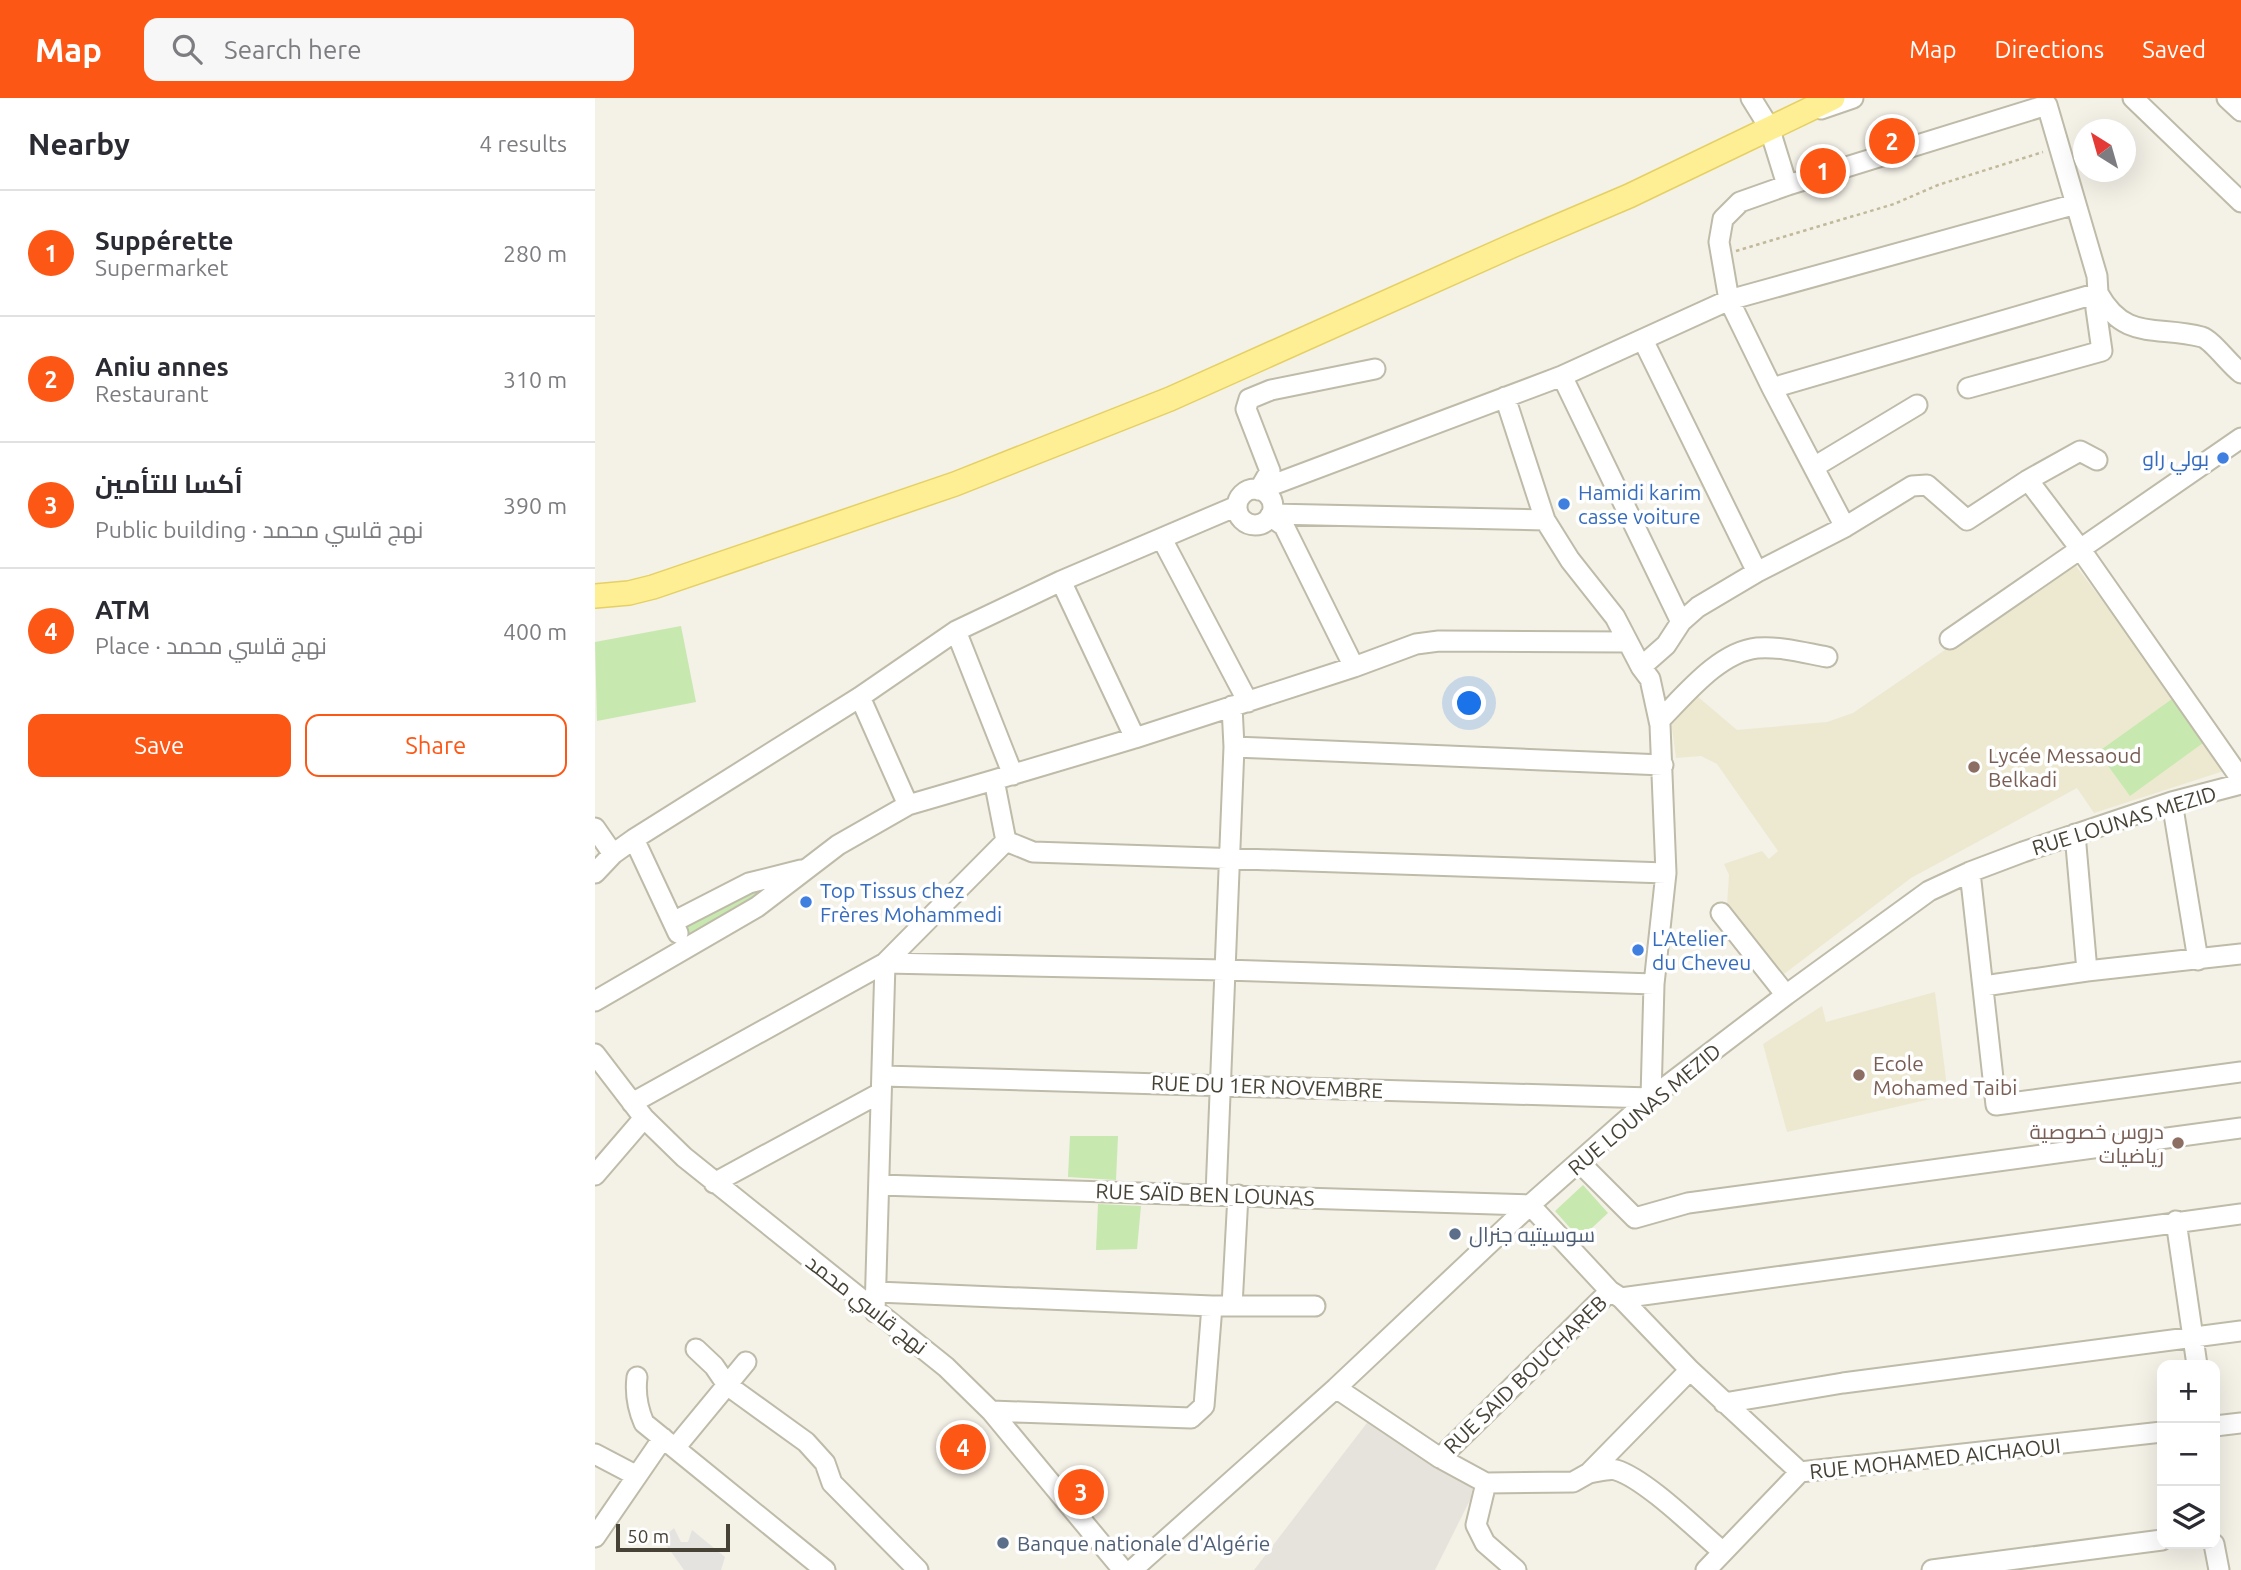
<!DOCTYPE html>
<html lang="en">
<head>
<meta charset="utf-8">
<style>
  :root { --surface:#fff; --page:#f7f7f7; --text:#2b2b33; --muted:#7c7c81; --line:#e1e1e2; --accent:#fc5715 }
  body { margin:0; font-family:Ubuntu,Cairo,sans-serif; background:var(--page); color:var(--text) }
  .controls { position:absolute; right:21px; bottom:21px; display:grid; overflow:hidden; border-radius:14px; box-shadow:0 7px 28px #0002 }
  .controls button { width:63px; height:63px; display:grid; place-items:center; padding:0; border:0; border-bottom:2px solid var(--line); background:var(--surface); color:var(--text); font:35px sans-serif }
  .compass { position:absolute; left:1478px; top:21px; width:63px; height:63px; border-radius:50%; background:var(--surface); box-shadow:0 7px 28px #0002; rotate:323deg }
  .scale { position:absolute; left:21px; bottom:18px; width:114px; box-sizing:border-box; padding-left:7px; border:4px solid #474236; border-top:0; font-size:19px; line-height:24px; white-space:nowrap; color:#474236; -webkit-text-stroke:5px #fff; paint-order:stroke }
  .you { position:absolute; left:875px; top:606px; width:24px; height:24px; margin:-18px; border:5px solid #fff; border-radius:50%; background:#1a73e8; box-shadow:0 0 0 10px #1a73e833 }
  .badge { display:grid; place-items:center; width:46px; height:46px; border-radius:50%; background:var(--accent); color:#fff; font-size:23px; font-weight:700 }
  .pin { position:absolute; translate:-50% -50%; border:4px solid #fff; box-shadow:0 2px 7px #0006 }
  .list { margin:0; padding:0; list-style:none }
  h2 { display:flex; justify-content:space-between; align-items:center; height:91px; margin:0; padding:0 28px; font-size:30px }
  h2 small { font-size:23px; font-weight:400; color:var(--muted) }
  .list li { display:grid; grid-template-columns:46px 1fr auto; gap:21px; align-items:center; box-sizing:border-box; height:126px; padding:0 28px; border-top:2px solid var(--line) }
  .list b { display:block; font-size:26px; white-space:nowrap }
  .list p { margin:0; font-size:23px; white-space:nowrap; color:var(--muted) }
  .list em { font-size:23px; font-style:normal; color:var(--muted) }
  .actions { display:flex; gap:14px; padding:21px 28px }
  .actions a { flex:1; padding:16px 0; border:2px solid var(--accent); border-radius:14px; text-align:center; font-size:24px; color:var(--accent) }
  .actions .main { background:var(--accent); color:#fff }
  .icon { flex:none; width:38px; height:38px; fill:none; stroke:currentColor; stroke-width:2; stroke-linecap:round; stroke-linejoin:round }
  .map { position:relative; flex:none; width:1646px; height:1472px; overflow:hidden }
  header { display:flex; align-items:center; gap:42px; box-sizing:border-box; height:98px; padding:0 35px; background:var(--accent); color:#fff }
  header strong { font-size:33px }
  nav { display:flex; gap:38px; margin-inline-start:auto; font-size:24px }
  .search { width:490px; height:63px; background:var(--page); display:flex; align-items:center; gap:18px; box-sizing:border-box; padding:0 24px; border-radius:14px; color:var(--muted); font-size:26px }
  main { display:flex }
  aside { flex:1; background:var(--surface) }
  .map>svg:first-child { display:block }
  .industrial { fill:#e6e3dc }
  .education { fill:#ede9d0 }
  .green { fill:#c7e8af }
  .parking { fill:#e5e3df }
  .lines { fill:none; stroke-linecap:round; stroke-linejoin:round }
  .minor-casing { stroke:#bfbba9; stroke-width:23 }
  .major-casing { stroke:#e5d063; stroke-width:26 }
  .path { stroke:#c1b99a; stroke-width:2.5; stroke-dasharray:3.5 3.5; stroke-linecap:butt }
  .minor { stroke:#fff; stroke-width:19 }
  .major { stroke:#ffef94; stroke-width:23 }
  .shop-dot { fill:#3f7fe0; stroke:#fff; stroke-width:2.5 }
  .education-dot { fill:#8d6e63; stroke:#fff; stroke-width:2.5 }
  .service-dot { fill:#5c6f8a; stroke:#fff; stroke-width:2.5 }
  .labels { text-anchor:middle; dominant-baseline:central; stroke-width:7; stroke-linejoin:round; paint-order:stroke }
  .shop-label { font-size:21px; fill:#366cbe; stroke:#fff; text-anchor:start }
  .education-label { font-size:21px; fill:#785e54; stroke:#fff; text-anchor:start }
  .street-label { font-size:21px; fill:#474236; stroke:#fff }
  .service-label { font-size:21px; fill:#4e5e75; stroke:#fff; text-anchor:start }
</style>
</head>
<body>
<header>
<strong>Map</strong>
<div class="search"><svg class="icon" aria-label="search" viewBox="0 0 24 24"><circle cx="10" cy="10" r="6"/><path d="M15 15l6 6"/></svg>Search here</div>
<nav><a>Map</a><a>Directions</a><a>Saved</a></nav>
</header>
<main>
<aside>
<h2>Nearby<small>4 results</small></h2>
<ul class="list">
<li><span class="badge">1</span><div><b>Suppérette</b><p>Supermarket</p></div><em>280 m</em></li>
<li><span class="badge">2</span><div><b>Aniu annes</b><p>Restaurant</p></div><em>310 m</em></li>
<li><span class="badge">3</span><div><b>أكسا للتأمين</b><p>Public building · نهج قاسي محمد</p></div><em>390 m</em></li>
<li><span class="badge">4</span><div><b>ATM</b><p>Place · نهج قاسي محمد</p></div><em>400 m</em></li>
</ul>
<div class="actions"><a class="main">Save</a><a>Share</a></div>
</aside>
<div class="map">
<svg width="1646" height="1472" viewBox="0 0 1646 1472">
  <rect width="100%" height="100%" fill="#f4f1e7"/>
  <path class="industrial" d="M775,1321L878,1385L876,1400L840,1472H659Z"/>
  <path class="education" d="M1478,464L1635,671L1499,715L1482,690L1316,780L1189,876L1132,807L1134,777L1129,766L1167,753L1174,761L1183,753L1122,666L1106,658L1081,660L1076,623L1102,598L1142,632L1232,624L1258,615Z
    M1340,894L1353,997L1192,1034L1168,946L1227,908L1231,924Z"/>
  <path class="green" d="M86,528L101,604L2,623L0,544Z
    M1577,601L1608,645L1535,698L1503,654Z
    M181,785L163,801L92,839L87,828L152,792Z
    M475,1038H523L521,1082L473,1079Z
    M988,1087L1013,1115L985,1141L960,1113Z
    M503,1106L546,1108L542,1151L501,1152Z"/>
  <path class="parking" d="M79,1430L86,1444H93L97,1432L130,1459L126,1472H89L67,1441Z"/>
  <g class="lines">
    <g class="minor-casing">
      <path id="minor" d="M1156,0L1174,29L1192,87
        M1538,0L1646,104
        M1632,0L1646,13
        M1226,11L1258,0
        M1503,195C1530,244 1562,227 1607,239C1617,242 1635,267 1646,275
        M1048,242L1162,474
        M967,278L1086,524
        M1177,290L1503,195
        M910,299L950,422
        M1219,369L1322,307
        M1433,382L1486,452L1646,681
        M642 409a18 18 0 1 1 36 0a18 18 0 1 1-36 0Z
        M664,392L967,278L1134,202L1481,106
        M664,392L675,373L651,311L654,301L676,292L780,271
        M675,418L689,428L759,569
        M1250,429L1177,290L1134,202L1124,144L1128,121L1145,104L1193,87L1452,7L1502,178L1503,195L1501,211L1507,253L1373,290
        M567,441L653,604
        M466,483L540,640
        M361,533L418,677
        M1355,541L1646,340
        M1033,544L844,543L821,546L759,569L540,640L399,682L411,743L438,754L1071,775
        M1046,569L1071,547L1086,524L1103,509L1162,474L1250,429L1317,388L1332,387L1372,422L1433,382L1485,353L1502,362
        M265,599L313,707
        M1064,623C1090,597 1124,554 1162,550C1185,548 1210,555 1232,559
        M639,649L1068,667
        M1577,704L1603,862
        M0,730L18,756
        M1480,736L1492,873
        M39,741L83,835
        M1375,774L1401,1007L1646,974
        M0,775L18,756L39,741L265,599L361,533L466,483L642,408
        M1126,815L1191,897
        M78,824L154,785L206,772
        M1389,888L1492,873L1646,856
        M0,903L162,809L243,747L313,707L399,682
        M0,956L49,1020L89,1059L351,1269L396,1313L528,1472
        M288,978L1056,1000L1059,886L1071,775L1065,627L1055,581L1046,569L1020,519L975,462L950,422L677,416
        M37,1005L290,865L630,872L1059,886
        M985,1065L1040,1120L1093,1105L1646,1030
        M0,1077L49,1020
        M119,1085L285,995
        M284,1087L935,1107L1015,1193L1026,1200L1095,1272L1205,1374
        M621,1096L639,649L637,608
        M1581,1123L1602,1267
        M282,1194L617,1208H720
        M1026,1200L1646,1116
        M637,1208L643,1097
        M280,1214L290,865L411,743
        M101,1251L119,1268L132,1287L211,1344L230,1365L237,1385L323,1472
        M42,1279C40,1295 42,1309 49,1325L230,1472
        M741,1290L845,1360L891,1385L881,1427L890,1445L921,1472
        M1129,1305L1248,1285L1646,1233
        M396,1313L596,1320L609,1308L617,1208
        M1620,1328L1646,1325
        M80,1350L151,1264
        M0,1356L42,1378
        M845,1360L1015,1193
        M994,1375C1002,1374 1014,1370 1021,1372C1051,1381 1103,1433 1128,1454
        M891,1385L978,1384L994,1375L1095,1272
        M0,1439L68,1340
        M1619,1446L1624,1472
        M537,1472L741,1290L935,1107L1056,1000L1191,897L1334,793L1375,774L1428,754L1577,704L1646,686
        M1111,1472L1205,1374L1567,1334
        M1337,1472L1567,1442"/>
    </g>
    <g class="major-casing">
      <path id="major" d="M0,498L34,495L58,489L360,386L575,301L919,147L1034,98L1238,0"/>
    </g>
    <path class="path" d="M1141,153L1299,106L1343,87L1448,54"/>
    <use href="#minor" class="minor"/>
    <use href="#major" class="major"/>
  </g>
  <g class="shop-dot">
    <circle cx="1628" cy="360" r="7"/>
    <circle cx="969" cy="406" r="7"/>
    <circle cx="211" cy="804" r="7"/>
    <circle cx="1043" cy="852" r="7"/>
  </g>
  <g class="education-dot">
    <circle cx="1379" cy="669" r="7"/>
    <circle cx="1264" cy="977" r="7"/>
    <circle cx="1583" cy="1045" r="7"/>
  </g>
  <g class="service-dot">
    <circle cx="860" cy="1136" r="7"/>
    <circle cx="408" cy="1445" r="7"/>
  </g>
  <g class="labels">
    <g class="shop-label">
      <text x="1614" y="360" text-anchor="end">بولي راو</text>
      <text x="983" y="394">Hamidi karim<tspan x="983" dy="24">casse voiture</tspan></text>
      <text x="225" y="792">Top Tissus chez<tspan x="225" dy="24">Frères Mohammedi</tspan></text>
      <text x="1057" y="840">L'Atelier<tspan x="1057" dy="24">du Cheveu</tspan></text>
    </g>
    <g class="education-label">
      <text x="1393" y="657">Lycée Messaoud<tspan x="1393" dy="24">Belkadi</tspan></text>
      <text x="1278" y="965">Ecole<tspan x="1278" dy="24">Mohamed Taibi</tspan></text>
      <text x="1569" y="1033" text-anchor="end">دروس خصوصية<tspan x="1569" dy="24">رياضيات</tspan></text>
    </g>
    <g class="street-label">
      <text transform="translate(1529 722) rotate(-17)">RUE LOUNAS MEZID</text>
      <text transform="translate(672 988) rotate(2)">RUE DU 1ER NOVEMBRE</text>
      <text transform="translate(1049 1011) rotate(-40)">RUE LOUNAS MEZID</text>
      <text transform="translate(610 1096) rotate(2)">RUE SAÏD BEN LOUNAS</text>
      <text transform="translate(272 1206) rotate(38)">نهج قاسي محمد</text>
      <text transform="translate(930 1276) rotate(-44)">RUE SAID BOUCHAREB</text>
      <text transform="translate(1340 1360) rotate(-6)">RUE MOHAMED AICHAOUI</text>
    </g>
    <g class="service-label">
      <text x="874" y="1136">سوسيتيه جنرال</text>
      <text x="422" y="1445">Banque nationale d'Algérie</text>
    </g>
  </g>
</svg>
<div class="controls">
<button>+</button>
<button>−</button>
<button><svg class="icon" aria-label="layers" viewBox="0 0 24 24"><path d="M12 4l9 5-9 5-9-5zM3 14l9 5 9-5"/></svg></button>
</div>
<svg class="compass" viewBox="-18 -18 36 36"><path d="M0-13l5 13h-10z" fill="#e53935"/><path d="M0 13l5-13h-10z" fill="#7c7c81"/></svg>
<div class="scale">50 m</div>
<div class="you"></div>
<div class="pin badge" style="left:1228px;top:73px">1</div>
<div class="pin badge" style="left:1297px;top:43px">2</div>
<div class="pin badge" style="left:486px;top:1394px">3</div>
<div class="pin badge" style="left:368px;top:1349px">4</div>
</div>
</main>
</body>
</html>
